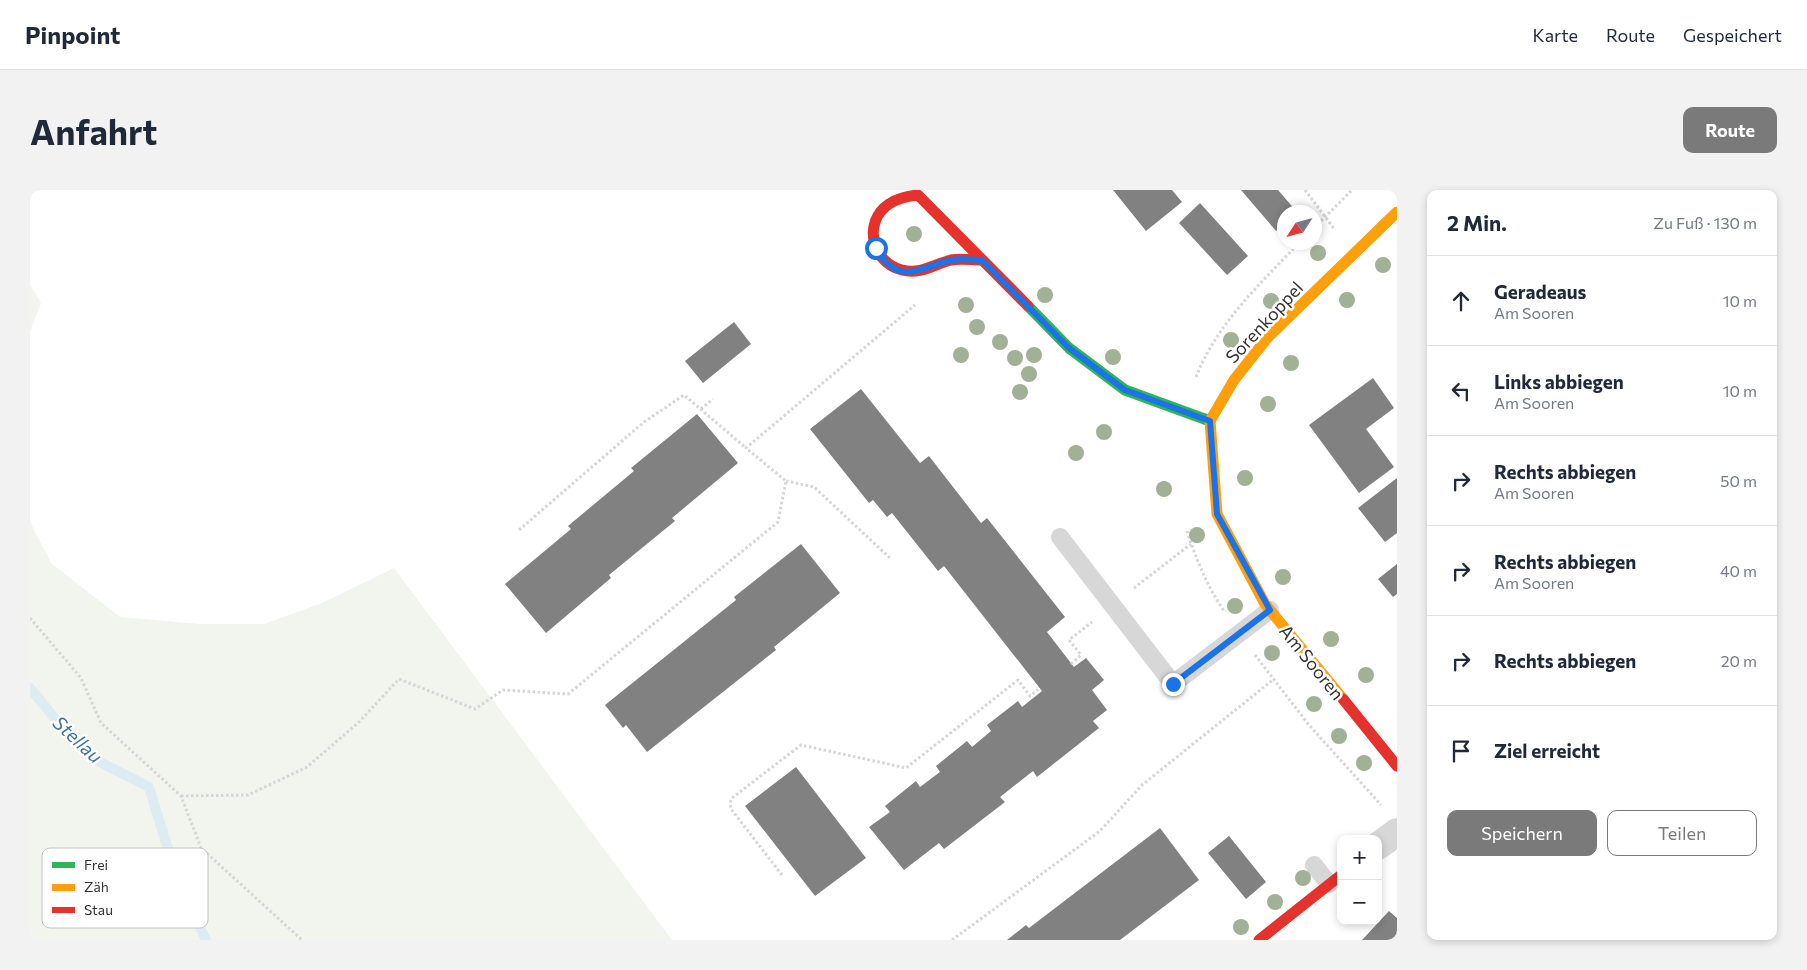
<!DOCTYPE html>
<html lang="de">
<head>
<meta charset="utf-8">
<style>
  :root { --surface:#fff; --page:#f2f2f3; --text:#1f2937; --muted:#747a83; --line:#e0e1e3; --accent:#7a7a7a }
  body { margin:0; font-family:Commissioner,sans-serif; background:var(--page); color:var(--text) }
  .controls { position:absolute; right:15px; bottom:15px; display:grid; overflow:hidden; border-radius:10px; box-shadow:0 2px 8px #0003 }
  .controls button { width:45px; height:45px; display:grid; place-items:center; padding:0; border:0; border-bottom:1px solid var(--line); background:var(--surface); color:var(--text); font:25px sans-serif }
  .compass { position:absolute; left:1247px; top:15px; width:45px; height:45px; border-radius:50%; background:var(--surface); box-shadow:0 2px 8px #0003; rotate:234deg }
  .stop { position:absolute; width:15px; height:15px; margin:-11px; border:4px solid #1a73e8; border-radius:50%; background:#fff }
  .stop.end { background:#1a73e8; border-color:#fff; box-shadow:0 1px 5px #0008 }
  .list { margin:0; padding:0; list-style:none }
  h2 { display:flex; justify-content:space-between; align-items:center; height:65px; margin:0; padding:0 20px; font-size:21px }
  h2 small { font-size:16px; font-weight:400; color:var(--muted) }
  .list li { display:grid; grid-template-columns:32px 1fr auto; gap:15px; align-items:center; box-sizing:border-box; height:90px; padding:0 20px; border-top:1px solid var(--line) }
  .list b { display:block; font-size:19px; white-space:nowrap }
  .list p { margin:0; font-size:16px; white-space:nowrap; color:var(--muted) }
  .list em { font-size:16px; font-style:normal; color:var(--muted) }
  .actions { display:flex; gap:10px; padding:15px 20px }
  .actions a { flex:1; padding:11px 0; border:1px solid var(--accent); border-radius:10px; text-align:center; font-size:18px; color:var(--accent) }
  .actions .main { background:var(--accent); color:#fff }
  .icon { flex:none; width:28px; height:28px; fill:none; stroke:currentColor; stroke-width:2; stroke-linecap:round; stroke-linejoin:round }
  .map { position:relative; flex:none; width:1367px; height:750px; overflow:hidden; border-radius:10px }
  header { display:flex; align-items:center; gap:30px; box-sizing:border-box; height:70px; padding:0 25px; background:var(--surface); border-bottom:1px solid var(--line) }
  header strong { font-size:24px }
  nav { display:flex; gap:28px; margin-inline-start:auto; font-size:18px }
  .intro { display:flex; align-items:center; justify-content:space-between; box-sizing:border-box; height:120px; padding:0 30px }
  h1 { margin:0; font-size:35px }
  .button { padding:12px 22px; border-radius:10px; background:var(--accent); color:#fff; font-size:18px; font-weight:700 }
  main { display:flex; gap:30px; padding:0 30px }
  aside { flex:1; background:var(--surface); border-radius:10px; box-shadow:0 2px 8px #0003 }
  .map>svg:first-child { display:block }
  .green { fill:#f1f5ed }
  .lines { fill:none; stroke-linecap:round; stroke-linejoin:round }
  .stream { stroke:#ddebf3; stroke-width:10 }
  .building { fill:#818181 }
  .path { stroke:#d6d6d6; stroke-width:3; stroke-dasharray:2.5 2.5; stroke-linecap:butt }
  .lane { stroke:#d7d7d7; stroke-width:18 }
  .street { stroke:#d7d7d7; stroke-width:28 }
  .fast { stroke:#30b455; stroke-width:11 }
  .slow { stroke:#ff9f0a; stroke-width:11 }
  .jam { stroke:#e5322d; stroke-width:11 }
  .tree { fill:#a2b095 }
  .route { stroke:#1a73e8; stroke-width:6 }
  .labels { text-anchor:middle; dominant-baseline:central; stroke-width:5; stroke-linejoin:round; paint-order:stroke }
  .street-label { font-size:18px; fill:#333; stroke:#fff }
  .water-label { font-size:19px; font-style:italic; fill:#3f7597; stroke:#fff }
  .key { fill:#fff; stroke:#c2c2c2; stroke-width:1 }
  .key-label { font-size:14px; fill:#333 }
</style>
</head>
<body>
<header>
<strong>Pinpoint</strong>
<nav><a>Karte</a><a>Route</a><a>Gespeichert</a></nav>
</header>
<div class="intro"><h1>Anfahrt</h1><a class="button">Route</a></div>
<main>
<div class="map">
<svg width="1367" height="750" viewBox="0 0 1367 750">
  <rect width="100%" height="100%" fill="#fff"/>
  <path class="green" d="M0,95L11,113L0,142Z
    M0,332L21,373L90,427L169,434H234L292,413L364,378L642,750H0Z"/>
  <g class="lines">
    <path class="stream" d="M0,498L35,541L66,570L119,597L146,685L176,750"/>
  </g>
  <path class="building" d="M1083,0H1142L1152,12L1116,41Z
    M1211,0H1248L1267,22H1254V34L1246,41Z
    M1170,13L1218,66L1197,85L1149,33Z
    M704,132L721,154L673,193L655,171Z
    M1343,188L1364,218L1336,239L1364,277L1329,303L1279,235Z
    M831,199L890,273L899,266L951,333L957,328L1035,427L1017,442L1044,477L1056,468L1074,490L1062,500L1077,520L1063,531L1069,538L1007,587L1003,581L970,607L975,612L914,659L909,653L874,680L839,637L860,622L855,616L886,591L890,597L910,582L906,576L937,551L942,557L961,541L957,535L988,511L992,517L1012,501L914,376L908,381L862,323L857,327L843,310L839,313L780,239Z
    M667,224L708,273L642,328L645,331L579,385L581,388L516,443L475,394L541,339L538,336L604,281L601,278Z
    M1367,288V343L1355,352L1328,318Z
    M771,354L810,403L744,457L746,460L617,562L596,535L593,538L575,515L706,410L704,407Z
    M1367,374V404L1363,407L1348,389Z
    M766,577L836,668L785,706L715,616Z
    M1130,638L1169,690L1090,750H977L996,735L999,738Z
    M1199,646L1236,692L1216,709L1178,663Z
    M1359,721L1367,728V750H1332Z"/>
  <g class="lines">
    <path class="path" d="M1275,0L1305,40
      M1284,38L1322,0
      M1166,187C1188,132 1230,94 1270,52
      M671,219L683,209
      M756,291L784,297L861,369
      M489,340L614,232L654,205L716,258
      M1157,341C1166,369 1177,396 1194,421
      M1104,398L1161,354
      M0,428L51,488L71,533L151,606L171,658L272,750
      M1225,465L1279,535L1351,615
      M1041,474L1051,465L1039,450L1062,432
      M151,606L218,605L277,577L328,533L369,489L445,519L473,500L538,504L748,332L756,291L716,258L885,115
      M752,685L701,619L700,613L702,608L771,555L876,578L988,490L1000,506L1010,498
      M922,750L1070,641L1112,595L1244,489"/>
    <path class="lane" d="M1030,347L1143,494L1240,420
      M1284,675L1299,694"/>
    <path class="street" d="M1348,656L1367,642"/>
    <path class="fast" d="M998,116L1039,158L1095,200L1180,231"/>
    <path class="slow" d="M1180,231L1187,324L1235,414L1313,509
      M1180,231L1204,190L1238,147L1367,22"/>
    <path class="jam" d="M952,70C942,70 931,68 921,70C905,74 890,85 872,80C842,73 832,32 859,14C868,8 877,6 888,5L998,116
      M1313,509L1367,576
      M1229,750L1311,685"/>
  </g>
  <g class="tree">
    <circle cx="884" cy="44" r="8"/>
    <circle cx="1288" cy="63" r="8"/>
    <circle cx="1353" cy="75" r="8"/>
    <circle cx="1015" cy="105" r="8"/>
    <circle cx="1317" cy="110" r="8"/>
    <circle cx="1241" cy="111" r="8"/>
    <circle cx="936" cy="115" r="8"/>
    <circle cx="947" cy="137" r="8"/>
    <circle cx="1201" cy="150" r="8"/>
    <circle cx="970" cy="152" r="8"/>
    <circle cx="931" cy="165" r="8"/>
    <circle cx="1004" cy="165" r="8"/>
    <circle cx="1083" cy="167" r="8"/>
    <circle cx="985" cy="168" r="8"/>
    <circle cx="1261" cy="173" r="8"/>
    <circle cx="999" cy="184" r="8"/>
    <circle cx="990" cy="202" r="8"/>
    <circle cx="1238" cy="214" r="8"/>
    <circle cx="1074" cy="242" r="8"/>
    <circle cx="1046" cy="263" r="8"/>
    <circle cx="1215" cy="288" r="8"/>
    <circle cx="1134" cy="299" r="8"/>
    <circle cx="1167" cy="345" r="8"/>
    <circle cx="1253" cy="387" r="8"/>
    <circle cx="1205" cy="416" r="8"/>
    <circle cx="1301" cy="449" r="8"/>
    <circle cx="1242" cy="463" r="8"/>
    <circle cx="1336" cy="485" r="8"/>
    <circle cx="1284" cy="514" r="8"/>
    <circle cx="1309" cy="546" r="8"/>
    <circle cx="1334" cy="573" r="8"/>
    <circle cx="1273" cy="688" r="8"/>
    <circle cx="1245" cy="712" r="8"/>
    <circle cx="1211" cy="737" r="8"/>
  </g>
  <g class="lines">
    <path class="route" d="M846,58C867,97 889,78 921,70C930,68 942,70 952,70L1039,158L1095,200L1180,231L1187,324L1240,420L1143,494"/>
  </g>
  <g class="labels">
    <g class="street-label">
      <text transform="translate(1234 132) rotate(-47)">Sorenkoppel</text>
      <text transform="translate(1282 472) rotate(51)">Am Sooren</text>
    </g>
    <g class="water-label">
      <text transform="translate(48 549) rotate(43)">Stellau</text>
    </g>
  </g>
  <rect x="12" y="658" width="166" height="80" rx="8" class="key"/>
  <rect x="22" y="672" width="23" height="6" fill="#30b455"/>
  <rect x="22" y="694" width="23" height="7" fill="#ff9f0a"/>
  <rect x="22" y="717" width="23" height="6" fill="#e5322d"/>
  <g class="key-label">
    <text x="54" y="680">Frei</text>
    <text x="54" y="702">Zäh</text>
    <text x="54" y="725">Stau</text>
  </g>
</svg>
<div class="controls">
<button>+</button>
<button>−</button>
</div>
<svg class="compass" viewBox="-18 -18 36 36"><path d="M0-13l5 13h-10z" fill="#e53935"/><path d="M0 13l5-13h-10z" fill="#747a83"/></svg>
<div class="stop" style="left:846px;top:58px"></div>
<div class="stop end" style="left:1143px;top:494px"></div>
</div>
<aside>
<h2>2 Min.<small>Zu Fuß · 130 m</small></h2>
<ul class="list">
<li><svg class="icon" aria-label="ahead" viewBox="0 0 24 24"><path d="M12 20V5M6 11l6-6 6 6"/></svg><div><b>Geradeaus</b><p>Am Sooren</p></div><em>10 m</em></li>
<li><svg class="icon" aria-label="left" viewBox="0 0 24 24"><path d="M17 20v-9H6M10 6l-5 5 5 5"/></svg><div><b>Links abbiegen</b><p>Am Sooren</p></div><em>10 m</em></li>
<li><svg class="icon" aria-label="right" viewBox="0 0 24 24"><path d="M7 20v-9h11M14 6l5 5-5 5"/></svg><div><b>Rechts abbiegen</b><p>Am Sooren</p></div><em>50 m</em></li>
<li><svg class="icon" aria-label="right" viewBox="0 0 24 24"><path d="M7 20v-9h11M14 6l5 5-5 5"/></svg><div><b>Rechts abbiegen</b><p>Am Sooren</p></div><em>40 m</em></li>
<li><svg class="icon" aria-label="right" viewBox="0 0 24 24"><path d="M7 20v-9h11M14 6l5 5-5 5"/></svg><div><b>Rechts abbiegen</b></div><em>20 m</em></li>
<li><svg class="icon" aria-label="arrive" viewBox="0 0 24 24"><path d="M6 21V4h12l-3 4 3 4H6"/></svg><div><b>Ziel erreicht</b></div></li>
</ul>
<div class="actions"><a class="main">Speichern</a><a>Teilen</a></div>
</aside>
</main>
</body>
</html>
